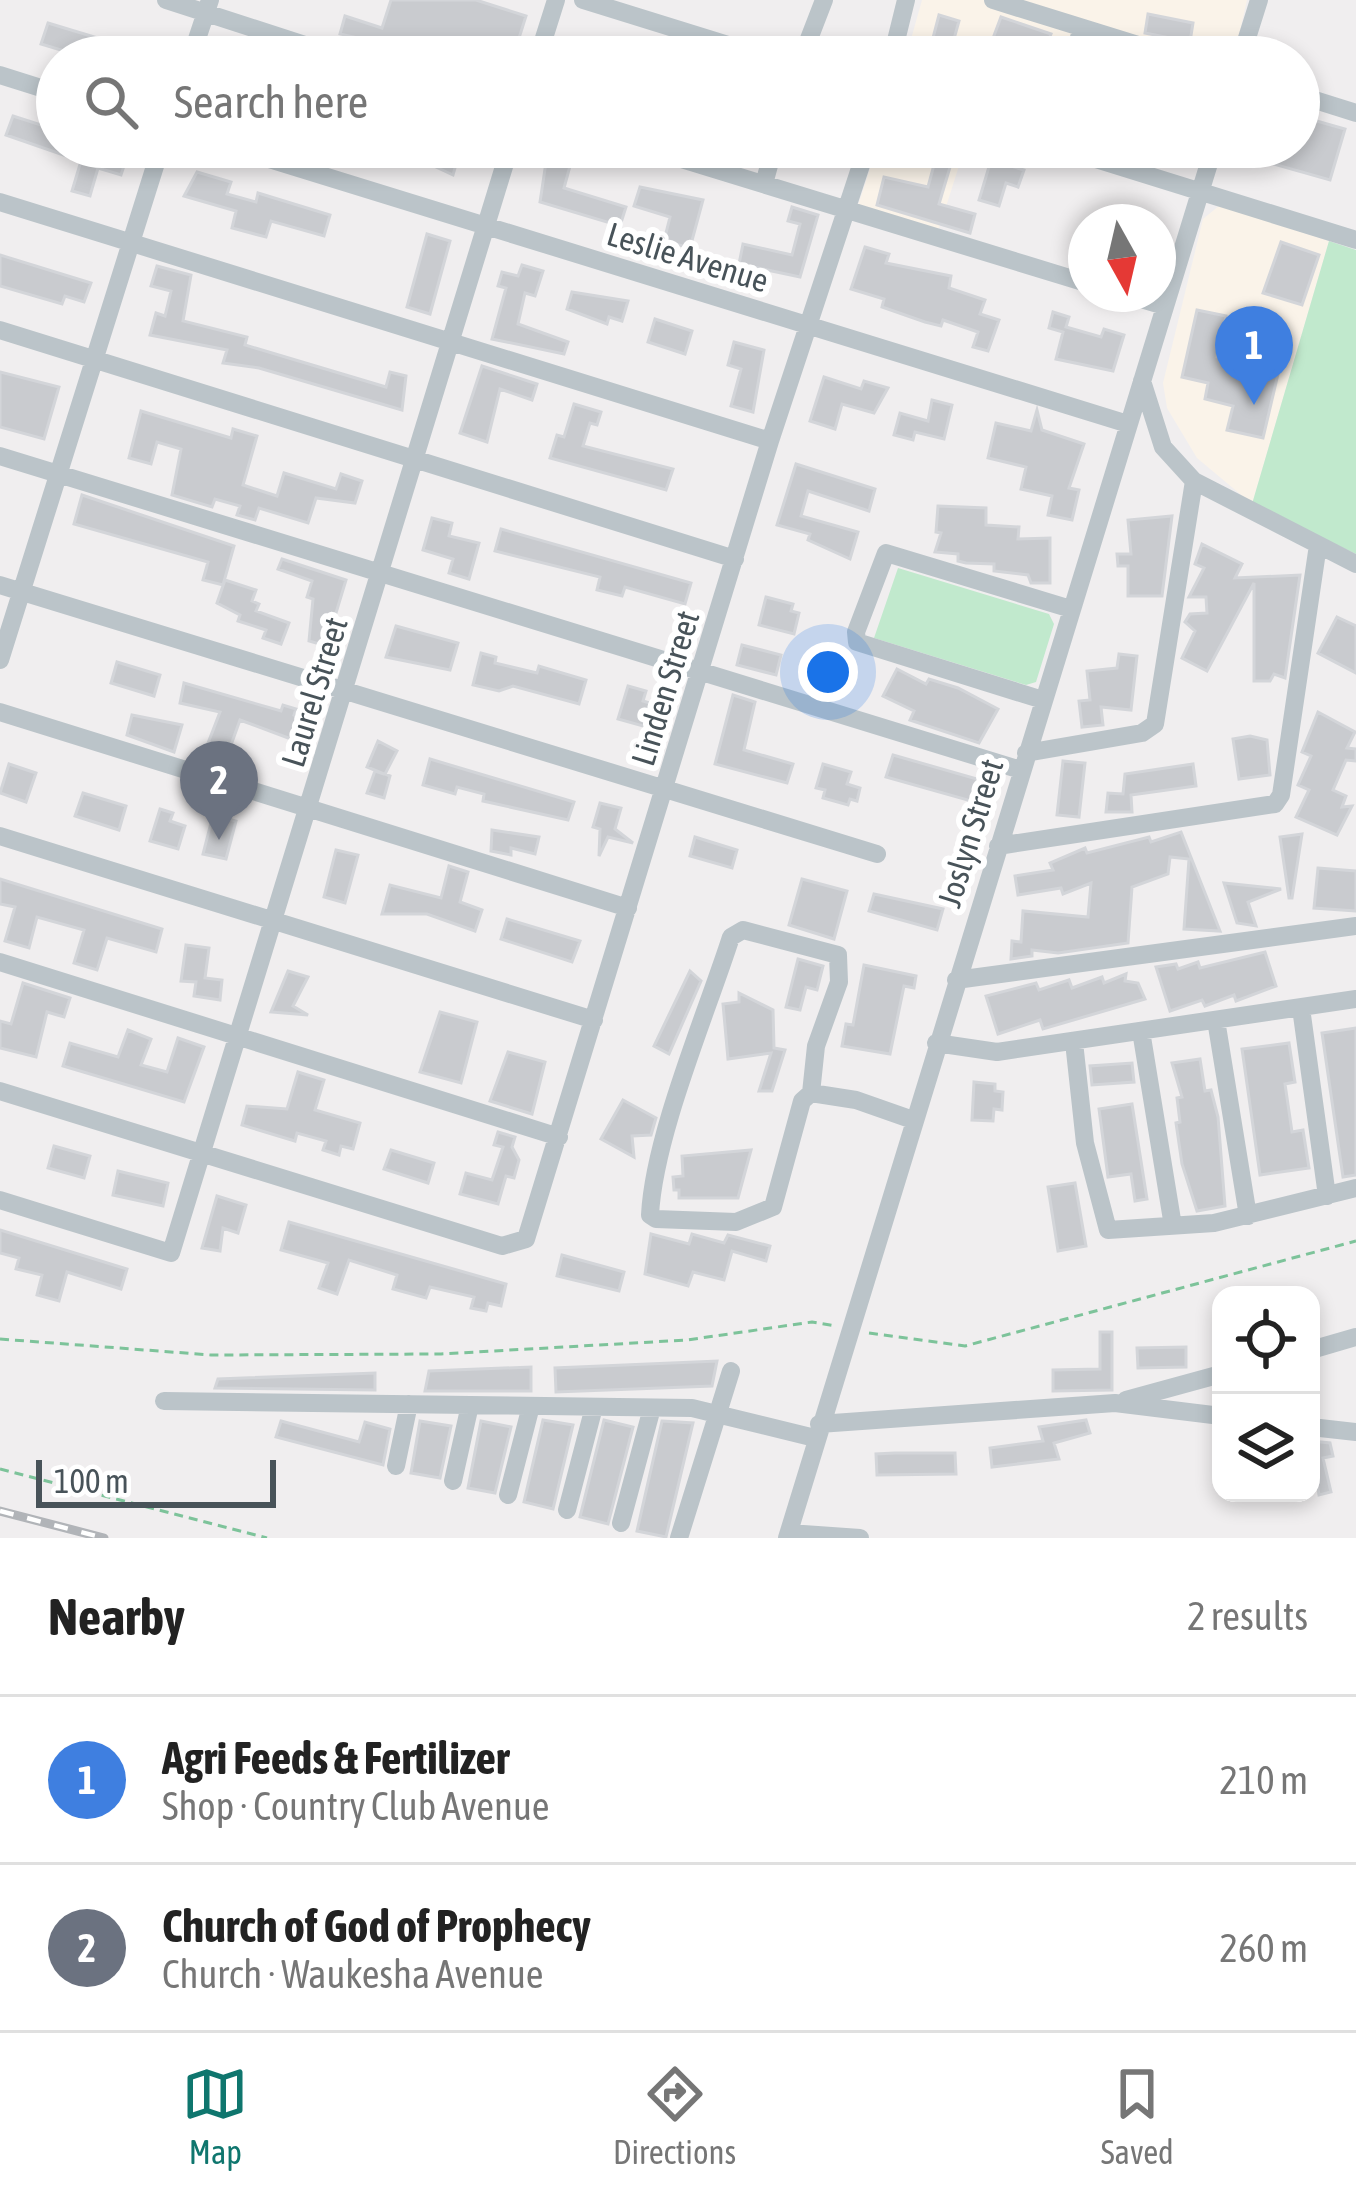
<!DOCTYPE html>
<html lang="en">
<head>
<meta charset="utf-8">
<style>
  :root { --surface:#fff; --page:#f6f6f6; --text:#222; --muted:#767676; --line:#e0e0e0; --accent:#0f766e }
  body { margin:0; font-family:"Asap Condensed",sans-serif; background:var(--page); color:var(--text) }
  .controls { position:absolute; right:36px; bottom:36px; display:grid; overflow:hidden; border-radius:24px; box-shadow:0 6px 18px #0003 }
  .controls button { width:108px; height:108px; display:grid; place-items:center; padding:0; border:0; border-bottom:3px solid var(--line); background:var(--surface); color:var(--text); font:60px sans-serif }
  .compass { position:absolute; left:1068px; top:204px; width:108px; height:108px; border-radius:50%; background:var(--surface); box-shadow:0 6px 18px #0003; rotate:172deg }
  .scale { position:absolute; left:36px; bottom:30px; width:240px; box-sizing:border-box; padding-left:12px; border:6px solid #485359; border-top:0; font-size:33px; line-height:42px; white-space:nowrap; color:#485359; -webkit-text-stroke:9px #fff; paint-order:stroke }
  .you { position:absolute; left:828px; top:672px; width:42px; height:42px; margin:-30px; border:9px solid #fff; border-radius:50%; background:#1a73e8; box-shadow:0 0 0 18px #1a73e833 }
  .badge { display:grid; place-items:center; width:78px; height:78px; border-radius:50%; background:var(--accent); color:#fff; font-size:39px; font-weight:700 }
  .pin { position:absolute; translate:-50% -99px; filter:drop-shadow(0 3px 6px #0008) }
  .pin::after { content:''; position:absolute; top:63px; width:42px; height:36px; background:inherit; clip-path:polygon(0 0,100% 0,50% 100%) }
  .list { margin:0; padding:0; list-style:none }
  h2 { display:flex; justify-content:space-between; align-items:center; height:156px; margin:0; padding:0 48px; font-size:51px }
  h2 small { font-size:39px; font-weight:400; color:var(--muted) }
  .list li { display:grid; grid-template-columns:78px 1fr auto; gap:36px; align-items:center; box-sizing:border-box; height:168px; padding:0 48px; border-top:3px solid var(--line) }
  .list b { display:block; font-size:45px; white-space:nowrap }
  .list p { margin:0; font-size:39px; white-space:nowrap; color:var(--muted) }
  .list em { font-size:39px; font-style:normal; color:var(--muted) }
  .icon { flex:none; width:66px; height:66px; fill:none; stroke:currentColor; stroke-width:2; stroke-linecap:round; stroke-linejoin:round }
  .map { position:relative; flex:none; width:1356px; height:1538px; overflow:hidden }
  .search { position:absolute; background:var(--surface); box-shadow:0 6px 18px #0003; left:36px; right:36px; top:36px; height:132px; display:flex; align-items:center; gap:30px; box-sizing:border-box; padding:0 42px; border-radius:66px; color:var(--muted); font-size:45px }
  .sheet { height:492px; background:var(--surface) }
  nav { display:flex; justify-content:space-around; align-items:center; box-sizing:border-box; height:168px; border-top:3px solid var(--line); background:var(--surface); font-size:33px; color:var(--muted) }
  nav a { display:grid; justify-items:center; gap:6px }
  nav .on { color:var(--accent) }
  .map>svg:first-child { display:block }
  .commercial { fill:#faf3e9 }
  .green { fill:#c1e9cd }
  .building { fill:#c9cbcf; stroke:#d3d5d9; stroke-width:3 }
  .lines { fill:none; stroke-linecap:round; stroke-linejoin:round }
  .path { stroke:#7dc39a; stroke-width:3; stroke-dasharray:9 6; stroke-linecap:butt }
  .minor { stroke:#bbc4c9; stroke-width:18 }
  .rail-casing { stroke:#b1b4b8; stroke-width:9 }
  .rail { stroke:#fff; stroke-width:4.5; stroke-dasharray:14; stroke-linecap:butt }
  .labels { text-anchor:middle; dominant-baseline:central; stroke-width:12; stroke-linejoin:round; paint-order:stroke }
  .street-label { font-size:33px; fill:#485359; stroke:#fff }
</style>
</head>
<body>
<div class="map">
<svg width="1356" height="1538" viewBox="0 0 1356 1538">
  <rect width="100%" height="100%" fill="#f0eeef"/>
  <path class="commercial" d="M922,0H1247L1234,57H1177L1077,26L1067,57H906Z
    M877,147H965L936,238L856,212Z
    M1220,205L1329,241L1252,504L1197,458L1167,408L1163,383L1203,219Z"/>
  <path class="green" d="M1329,241L1356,250V554L1252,504Z
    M898,568L1049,614L1054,624L1036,682L1026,685L874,638Z"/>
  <path class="building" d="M391,0H476L526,16L513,57H442L340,34L345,16L382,28Z
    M1148,14L1193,23L1190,42L1145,33Z
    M939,15L959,21L949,57H928Z
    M1001,17L1051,34L1042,57H986Z
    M48,23L137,50L141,38L161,44L158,57H84L41,44Z
    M13,116L57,130V147L129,151L121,175L98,168L90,196L72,191L81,161L6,135Z
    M1299,116L1345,129L1330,180L1228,151L1299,147Z
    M393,147H461L453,175Z
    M898,147H956L939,204L975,214L970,233L877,205L884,177L928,187L935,161L898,151Z
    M548,149L573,155L564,188L626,207L620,226L540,202Z
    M991,160L1024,170L1018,187L1006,183L999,206L979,200Z
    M197,172L231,182L227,194L256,202L258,193L330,215L324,236L271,221L266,237L232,228L236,211L184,196Z
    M640,187L703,200L690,248L664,241L670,217L634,206Z
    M792,207L818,215L800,277L739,264L743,244L792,255L800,224L788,221Z
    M427,234L450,241L430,314L407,307Z
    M1281,242L1319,255L1302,305L1263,293Z
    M865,247L889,254L886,263L951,276L949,288L985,300L980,314L999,320L988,351L973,347L978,332L943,320L941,326L925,322L882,307L884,299L851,289Z
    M0,255L91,283L84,302L65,296L62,304L0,286Z
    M522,265L543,271L535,296L525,293L518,324L568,342L564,354L492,339L506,288L498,286L502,272L518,276Z
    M157,266L191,275L183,321L247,337L245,345L386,387L390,372L406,376L402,410L259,368L223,363L227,350L150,335L156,313L165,316L171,291L151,286Z
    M572,292L628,301L622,321L609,317L607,324L567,309Z
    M1197,310L1226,316L1217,357L1247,364L1249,354L1266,357L1263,370L1278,374L1263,438L1227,430L1233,406L1205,399L1208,383L1182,377Z
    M1053,312L1069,317L1066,327L1101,337L1104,329L1124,335L1113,371L1056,359L1063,332L1049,328Z
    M655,319L692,331L685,354L648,342Z
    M734,342L764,350L753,412L731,406L741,369L728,365Z
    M482,366L537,384L532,400L500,389L487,442L460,433Z
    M0,372L59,387L44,439L0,427Z
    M824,377L861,389L864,381L888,388L874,413L842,404L835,429L810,421Z
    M932,400L952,405L944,439L915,432L913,440L894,435L900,413L928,421Z
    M574,404L601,412L597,425L590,423L583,446L673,469L666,490L550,458L557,435L564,437Z
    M1037,410L1042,430L1084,444L1069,488L1079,490L1072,520L1048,515L1052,496L1021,489L1026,467L988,458L996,423L1031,431Z
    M141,411L231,438L233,429L257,436L243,485L277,496L284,473L336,489L341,474L362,481L355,503L316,498L308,523L259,508L255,520L237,515L240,506L215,499L212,507L172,495L181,449L157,442L151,464L129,458Z
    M796,464L875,489L869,511L808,491L801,516L858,532L850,559L808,540L810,534L777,525Z
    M82,495L234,546L223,585L203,580L208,562L74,524Z
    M938,506L986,508V525L1019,527L1018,539L1050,538V583H1031L1028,575L994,571V564L966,563L958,561V554L935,552L941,533L936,532Z
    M1172,516L1162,596H1128V566H1118L1117,554H1131L1128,520Z
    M432,518L452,523L449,536L479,543L469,579L449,573L453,559L423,550Z
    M501,529L691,583L685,604L625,587L622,596L597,590L600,577L495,551Z
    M1202,544L1242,564L1235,578L1300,575L1285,678L1274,674L1270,681H1254V583L1207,671L1182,658L1195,631L1185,622L1190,614L1207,613L1206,597H1189L1204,568L1195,564Z
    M282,559L346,580L326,646L309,641L313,599L307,597L312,581L278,569Z
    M225,580L256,590L252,601L259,604L256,611L289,623L281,644L263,638L266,630L238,621L240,615L217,603Z
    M766,597L793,604L791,611L799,613L794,634L759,625Z
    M1337,617L1356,626V673L1318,653Z
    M396,626L458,643L450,670L386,657Z
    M742,645L781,655L776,675L737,665Z
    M481,653L496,657L495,663L537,673L539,666L586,680L579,704L513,686L499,691L473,685Z
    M1119,654L1137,656L1131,710L1101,707L1103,725L1082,727L1079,701L1090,700L1087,671L1117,668Z
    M117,662L160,675L154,696L111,683Z
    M897,669L926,684L929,679L958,688L998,709L979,743L910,720L914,711L883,696Z
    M184,683L281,711L283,705L296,709L294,715L308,720L299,742L240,720L226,759L205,751L220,712L180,703Z
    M628,686L646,691L643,701L656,705L650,728L618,719Z
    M733,695L755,702L744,750L793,764L787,783L715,764Z
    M1318,712L1355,732L1347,748L1356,749V761L1346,760L1333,790L1346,796L1342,807L1352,806L1337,835L1296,817L1309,790L1298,785L1311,756L1302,752Z
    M132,715L182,725L174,752L127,735Z
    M1250,736L1267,740L1270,775L1239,779L1233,739Z
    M378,741L397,751L385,774L390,776L384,798L367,793L375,771L384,774L367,767Z
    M893,755L977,779L971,801L886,777Z
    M430,759L574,802L568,820L483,801L484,794L457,787L455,794L423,785Z
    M1063,761L1085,763L1079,817L1057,815Z
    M9,764L36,773L26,802L0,793Z
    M823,764L851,772L847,784L860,788L857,801L850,799L848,805L823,798L825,790L816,788Z
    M1193,764L1196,786L1131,795L1132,812H1106L1108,793L1123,794L1125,774Z
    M83,793L126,806L119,830L75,816Z
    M600,803L621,808L615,829L633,843L608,837L599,856L600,829L593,827Z
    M160,809L173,813L170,821L185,826L178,849L150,841Z
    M213,815L236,821L226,859L203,854Z
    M492,830L539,837L535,854L511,848V855L491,851Z
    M1181,832L1220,931L1184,929L1189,859L1170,857L1168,874L1132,887L1128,943L1058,953L1032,950V956L1011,959L1012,941L1021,942L1023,911L1088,917L1091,883L1063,894L1061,888L1018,895L1015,876L1053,870L1050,863L1085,848L1087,853L1149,837L1151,842Z
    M1302,834L1292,898H1289L1280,837Z
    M695,837L737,850L732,868L690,856Z
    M336,850L358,855L345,903L324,897Z
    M449,866L468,872L460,902L482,910L475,931L427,914H382L390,885L441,898Z
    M1318,868L1356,871V911L1314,908Z
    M0,879L162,929L156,952L107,938L97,970L74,963L84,930L37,917L29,948L5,941L15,907L0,904Z
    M802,879L847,891L834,939L789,925Z
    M1224,883L1281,889L1248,902L1256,926L1237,923Z
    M874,894L943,909L937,930L869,911Z
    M507,919L580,941L572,962L501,939Z
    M186,945L209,948L205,978L222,980L220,1000L194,996L196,982L181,981Z
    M1265,952L1276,986L1236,1001L1234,995L1205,1006L1202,1000L1170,1011L1156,967L1176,964L1178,969L1198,962L1200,968Z
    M798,959L823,966L817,990L806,987L800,1010L786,1007Z
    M864,965L916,976L914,988L904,986L890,1054L842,1046L846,1024L853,1025Z
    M288,971L308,977L293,1006L308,1015L271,1012Z
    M690,971L701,981L669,1054L654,1046Z
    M1126,974L1125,981L1138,983L1145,999L1043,1029L1040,1020L998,1034L986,996L1036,983L1039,990L1069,980L1072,988L1102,977L1104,983Z
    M23,983L70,998L64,1017L47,1012L36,1057L0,1048V1021L11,1024Z
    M739,993L773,1010L774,1048L785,1050L772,1091H759L771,1053L728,1059L723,1004L739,1002Z
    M440,1012L477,1022L461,1083L420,1072Z
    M1356,1028V1175L1343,1177L1322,1033Z
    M128,1030L151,1039L141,1065L167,1072L178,1038L204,1047L184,1102L63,1066L70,1043L118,1057Z
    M1289,1043L1295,1082L1285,1084L1292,1132L1303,1130L1309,1168L1260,1175L1242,1049Z
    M508,1052L545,1062L532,1114L490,1101Z
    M1200,1059L1205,1091L1211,1090L1218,1117L1225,1206L1197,1211L1182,1164L1176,1123L1180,1122L1177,1098L1182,1097L1172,1063Z
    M1132,1063L1134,1082L1092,1085L1090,1066Z
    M298,1072L324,1080L315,1110L360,1123L353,1149L341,1146L339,1155L323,1150L326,1141L297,1133L295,1141L242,1125L247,1106L287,1109Z
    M974,1082L995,1084V1091L1003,1092L1002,1110L994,1109L993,1121L972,1120Z
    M623,1100L656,1118L651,1135L632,1136L634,1157L601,1139Z
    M1132,1104L1147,1199L1135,1201L1131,1174L1108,1177L1099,1109Z
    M498,1132L515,1137L512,1147L519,1160L514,1178L506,1176L498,1204L460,1194L466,1173L492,1180L503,1147L494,1145Z
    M54,1146L90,1156L84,1178L48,1168Z
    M391,1150L434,1163L428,1183L384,1169Z
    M751,1150L738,1198H679V1190H674L673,1177L683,1176L682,1156Z
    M118,1171L168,1183L163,1206L113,1195Z
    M1075,1183L1086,1246L1058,1251L1048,1187Z
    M217,1196L246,1205L238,1233L223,1228L220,1251L202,1248Z
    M289,1222L506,1284L501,1306L488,1303L486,1311L471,1308L474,1297L430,1287L426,1298L393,1289L397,1275L349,1260L337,1294L319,1288L328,1263L281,1250Z
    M0,1230L127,1269L121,1289L67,1272L59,1301L37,1295L42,1275L16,1269L19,1258L0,1253Z
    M651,1234L689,1244L692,1234L724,1243L728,1235L770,1246L766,1261L732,1251L724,1280L693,1272L688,1286L645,1274Z
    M562,1255L624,1272L619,1291L557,1276Z
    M1100,1332H1112V1390L1053,1391V1370L1100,1369Z
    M1186,1347V1367L1138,1368L1137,1348Z
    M717,1361L712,1386L556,1392L555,1368Z
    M531,1367V1391H425L429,1371Z
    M375,1373V1390L215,1388L218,1379Z
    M543,1420L573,1425L553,1509L524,1502Z
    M604,1420L633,1427L608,1524L580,1517Z
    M1086,1420L1090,1433L1054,1443L1059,1459L992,1467L990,1448L1043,1441L1039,1427Z
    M281,1421L359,1442L365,1422L390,1429L383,1465L276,1437Z
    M420,1421L451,1426L440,1478L411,1473Z
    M481,1421L511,1427L495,1493L468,1488Z
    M662,1421L693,1423L666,1537L637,1531Z
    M1311,1441L1330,1443L1333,1456L1323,1458L1331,1492L1319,1495Z
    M895,1453H955L956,1474L877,1475L876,1454Z"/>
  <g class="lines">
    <path class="path" d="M869,1333L965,1346L1356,1241
      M0,1339L211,1355L441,1354L687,1340L812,1322L836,1326
      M0,1469L267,1538"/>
    <path class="minor" d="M166,0L342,57
      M583,0L767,57
      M993,0L1177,57
      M191,57L210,0
      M538,57L556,0
      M802,57L824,0
      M892,57L906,0
      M1073,57L1082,28
      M1241,57L1259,0
      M0,75L57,93
      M1299,95L1356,113
      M230,147L1128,424
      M642,147L1086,283
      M1057,147L1356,240
      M764,184L774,147
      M0,202L770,441
      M1124,294L1164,306
      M0,330L735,559
      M1142,381L1163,447L1194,481L1356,564
      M0,456L1021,770
      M0,585L877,854
      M0,660L161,147
      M1043,700L857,642L856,632L886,553L1071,609
      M0,712L628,908
      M1026,753L1142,733L1155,724L1194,481
      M0,836L594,1020
      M998,846L1275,804L1281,795L1318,545
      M743,930L838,955L839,982L816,1046L811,1093L802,1101L773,1207L736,1222L656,1219L650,1215C654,1136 706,1015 731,937Z
      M0,962L559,1137
      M956,980L1356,926
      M1301,1008L1327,1196
      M1216,1020L1248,1216
      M1141,1031L1173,1226
      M1074,1042L1085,1143L1108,1230L1214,1223L1356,1188
      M936,1043L997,1052L1356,999
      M0,1091L502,1246L526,1239L770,441L867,147
      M811,1093L856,1100L913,1120
      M0,1200L171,1253L510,147
      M1311,1350L1356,1337
      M1126,1400L1221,1374
      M164,1401L692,1408L815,1438
      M819,1424L1115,1403L1221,1416
      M1311,1427L1356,1432
      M396,1466L409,1404
      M453,1481L470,1405
      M508,1495L531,1406
      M567,1510L594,1407
      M621,1523L652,1408
      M789,1533L860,1538
      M679,1538L731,1371
      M787,1538L1214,147"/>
    <g class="rail-casing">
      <path id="rail" d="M0,1511L104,1538"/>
    </g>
    <use href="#rail" class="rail"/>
  </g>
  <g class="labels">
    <g class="street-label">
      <text transform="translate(688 257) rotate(17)">Leslie Avenue</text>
      <text transform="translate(665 688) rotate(-73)">Linden Street</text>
      <text transform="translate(314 692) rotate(-73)">Laurel Street</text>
      <text transform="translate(970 833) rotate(-73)">Joslyn Street</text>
    </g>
  </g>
</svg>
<div class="controls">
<button><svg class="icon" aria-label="locate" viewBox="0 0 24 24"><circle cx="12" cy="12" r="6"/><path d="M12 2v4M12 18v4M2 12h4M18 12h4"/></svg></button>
<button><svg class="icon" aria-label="layers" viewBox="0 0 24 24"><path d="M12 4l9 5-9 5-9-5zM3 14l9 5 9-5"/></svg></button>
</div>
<svg class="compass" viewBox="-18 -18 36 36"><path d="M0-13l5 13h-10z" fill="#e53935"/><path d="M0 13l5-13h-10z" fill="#767676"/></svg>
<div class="scale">100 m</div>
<div class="you"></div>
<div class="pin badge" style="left:1254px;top:405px;background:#3f7fe0">1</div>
<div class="pin badge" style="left:219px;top:840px;background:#6b7280">2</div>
<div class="search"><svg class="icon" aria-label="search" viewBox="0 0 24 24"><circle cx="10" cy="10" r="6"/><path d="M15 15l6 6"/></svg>Search here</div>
</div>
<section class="sheet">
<h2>Nearby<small>2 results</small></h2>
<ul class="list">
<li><span class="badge" style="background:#3f7fe0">1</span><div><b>Agri Feeds &amp; Fertilizer</b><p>Shop · Country Club Avenue</p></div><em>210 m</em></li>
<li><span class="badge" style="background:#6b7280">2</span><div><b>Church of God of Prophecy</b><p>Church · Waukesha Avenue</p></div><em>260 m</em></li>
</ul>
</section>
<nav>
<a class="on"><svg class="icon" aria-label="map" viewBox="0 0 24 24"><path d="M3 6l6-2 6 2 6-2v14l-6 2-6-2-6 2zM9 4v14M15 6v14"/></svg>Map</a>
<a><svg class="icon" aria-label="directions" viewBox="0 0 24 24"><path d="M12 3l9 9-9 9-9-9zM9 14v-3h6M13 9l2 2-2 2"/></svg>Directions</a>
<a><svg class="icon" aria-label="saved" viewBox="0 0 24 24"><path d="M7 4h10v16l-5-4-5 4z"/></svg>Saved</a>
</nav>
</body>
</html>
